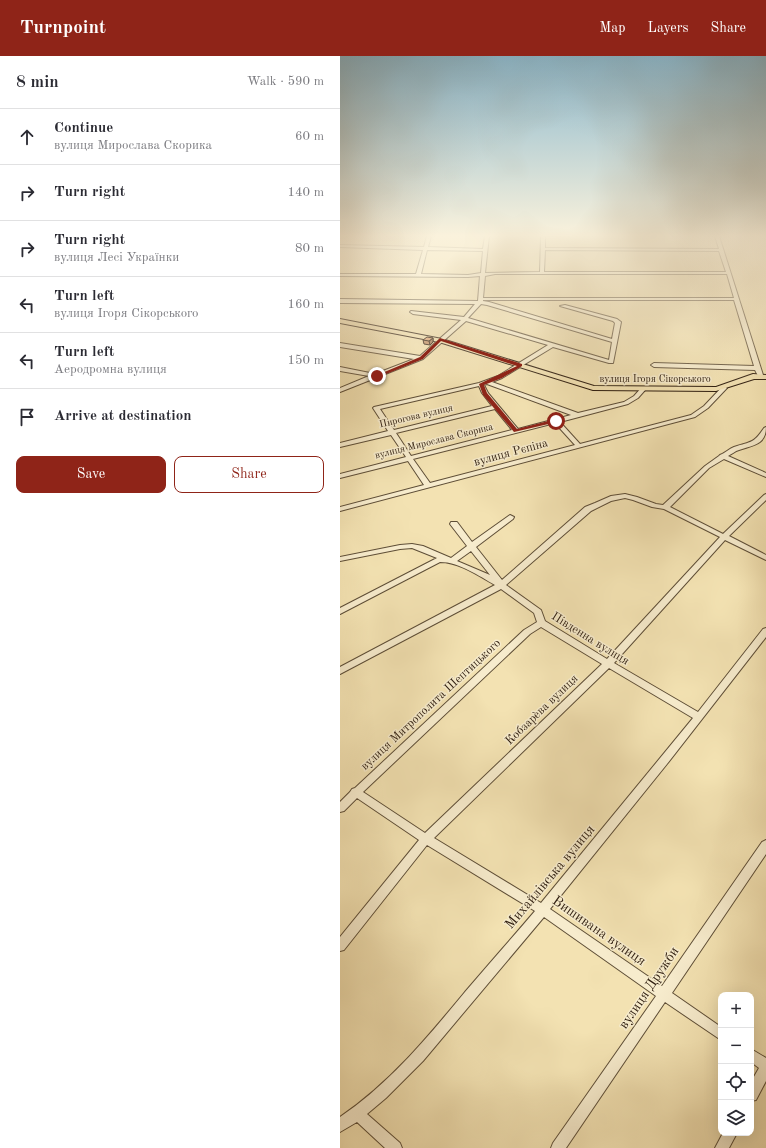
<!DOCTYPE html>
<html lang="en">
<head>
<meta charset="utf-8">
<style>
  :root { --surface:#fff; --page:#f7f7f7; --text:#2b2b33; --muted:#7c7c81; --line:#e1e1e2; --accent:#8f2418 }
  body { margin:0; font-family:"Old Standard TT",serif; background:var(--page); color:var(--text) }
  .controls { position:absolute; right:12px; bottom:12px; display:grid; overflow:hidden; border-radius:8px; box-shadow:0 4px 16px #0002 }
  .controls button { width:36px; height:36px; display:grid; place-items:center; padding:0; border:0; border-bottom:1px solid var(--line); background:var(--surface); color:var(--text); font:20px sans-serif }
  .stop { position:absolute; width:12px; height:12px; margin:-9px; border:3px solid #8f2418; border-radius:50%; background:#fff }
  .stop.end { background:#8f2418; border-color:#fff; box-shadow:0 1px 4px #0008 }
  .list { margin:0; padding:0; list-style:none }
  h2 { display:flex; justify-content:space-between; align-items:center; height:52px; margin:0; padding:0 16px; font-size:17px }
  h2 small { font-size:13px; font-weight:400; color:var(--muted) }
  .list li { display:grid; grid-template-columns:26px 1fr auto; gap:12px; align-items:center; box-sizing:border-box; height:56px; padding:0 16px; border-top:1px solid var(--line) }
  .list b { display:block; font-size:15px; white-space:nowrap }
  .list p { margin:0; font-size:13px; white-space:nowrap; color:var(--muted) }
  .list em { font-size:13px; font-style:normal; color:var(--muted) }
  .actions { display:flex; gap:8px; padding:12px 16px }
  .actions a { flex:1; padding:9px 0; border:1px solid var(--accent); border-radius:8px; text-align:center; font-size:14px; color:var(--accent) }
  .actions .main { background:var(--accent); color:#fff }
  .icon { flex:none; width:22px; height:22px; fill:none; stroke:currentColor; stroke-width:2; stroke-linecap:round; stroke-linejoin:round }
  .map { position:relative; flex:none; width:426px; height:1092px; overflow:hidden }
  header { display:flex; align-items:center; gap:24px; box-sizing:border-box; height:56px; padding:0 20px; background:var(--accent); color:#fff }
  header strong { font-size:19px }
  nav { display:flex; gap:22px; margin-inline-start:auto; font-size:14px }
  main { display:flex }
  aside { flex:1; background:var(--surface) }
  .map>svg:first-child { display:block }
  .lines { fill:none; stroke-linecap:round; stroke-linejoin:round }
  .minor-casing { stroke:#5e4e37; stroke-width:2 }
  .major-casing { stroke:#2d1c0e; stroke-width:2 }
  .minor { fill:#f7eccd; fill-rule:evenodd }
  .major { fill:#f3e2b2; fill-rule:evenodd }
  .wall { fill:#c29169; stroke:#2d1c0e }
  .shaded-wall { fill:#9e7655; stroke:#2d1c0e }
  .building { fill:#e1a97a; stroke:#2d1c0e }
  .route { fill:#8f2418 }
  .labels { text-anchor:middle; dominant-baseline:central; stroke-width:3; stroke-linejoin:round; paint-order:stroke }
  .far-street-label { font-size:10px; fill:#2d1c0e; stroke:#f7eccd }
  .street-label { font-size:12px; fill:#2d1c0e; stroke:#f7eccd }
  .near-street-label { font-size:14px; fill:#2d1c0e; stroke:#f7eccd }
</style>
</head>
<body>
<header>
<strong>Turnpoint</strong>
<nav><a>Map</a><a>Layers</a><a>Share</a></nav>
</header>
<main>
<aside>
<h2>8 min<small>Walk · 590 m</small></h2>
<ul class="list">
<li><svg class="icon" aria-label="ahead" viewBox="0 0 24 24"><path d="M12 20V5M6 11l6-6 6 6"/></svg><div><b>Continue</b><p>вулиця Мирослава Скорика</p></div><em>60 m</em></li>
<li><svg class="icon" aria-label="right" viewBox="0 0 24 24"><path d="M7 20v-9h11M14 6l5 5-5 5"/></svg><div><b>Turn right</b></div><em>140 m</em></li>
<li><svg class="icon" aria-label="right" viewBox="0 0 24 24"><path d="M7 20v-9h11M14 6l5 5-5 5"/></svg><div><b>Turn right</b><p>вулиця Лесі Українки</p></div><em>80 m</em></li>
<li><svg class="icon" aria-label="left" viewBox="0 0 24 24"><path d="M17 20v-9H6M10 6l-5 5 5 5"/></svg><div><b>Turn left</b><p>вулиця Ігоря Сікорського</p></div><em>160 m</em></li>
<li><svg class="icon" aria-label="left" viewBox="0 0 24 24"><path d="M17 20v-9H6M10 6l-5 5 5 5"/></svg><div><b>Turn left</b><p>Аеродромна вулиця</p></div><em>150 m</em></li>
<li><svg class="icon" aria-label="arrive" viewBox="0 0 24 24"><path d="M6 21V4h12l-3 4 3 4H6"/></svg><div><b>Arrive at destination</b></div></li>
</ul>
<div class="actions"><a class="main">Save</a><a>Share</a></div>
</aside>
<div class="map">
<svg width="426" height="1092" viewBox="0 0 426 1092">
  <rect width="100%" height="100%" fill="#f3e2b2"/>
  <filter id="stains"><feTurbulence type="fractalNoise" baseFrequency=".005" numOctaves="4"/><feColorMatrix values="0 0 0 0 .2 0 0 0 0 .09 0 0 0 0 .02 0 0 0 .5 -.17"/></filter>
  <radialGradient id="worn" r=".72"><stop offset=".6" stop-color="#630" stop-opacity="0"/><stop offset="1" stop-color="#630" stop-opacity=".3"/></radialGradient>
  <g class="lines">
    <g class="minor-casing">
      <path id="minor" d="M87,180H91L88,191L143,193L145,180H149L145,217L200,216L201,180H205V192L379,193L375,180H379L423,319L418,320L415,314L314,311L311,309L314,307L414,310L394,244H143V245L149,246L272,283L275,267L273,265L220,250L225,249L277,263L281,266L273,307H269L213,291L162,322L152,326L238,357L284,346L294,340L302,331H306V333L298,342L288,348L220,366L240,388L351,359L364,350L382,331L384,330L387,332L368,352L355,361L0,455V451L84,429L68,405L0,422V418L66,401L51,379L0,391V387L48,375L33,352L34,351L139,327L158,320L208,289L126,265L83,303L0,336V332L29,320L0,315V311L35,318L74,303L0,291V287L80,300L121,264L73,258L70,256L71,255L124,261L135,248L0,247V243L138,245L140,220L128,221L0,220V218H76L83,194L0,191V189L84,191ZM87,194L143,195L141,217L128,219L81,218ZM205,194L379,195L386,216H204ZM155,218H387L394,242H143L145,220ZM141,248L147,249L272,286L269,304L128,262ZM147,328L231,359L178,373L148,337L144,329ZM139,330L142,337L152,350L54,374L40,353ZM155,353L172,374L71,400L56,377ZM215,367L235,389L90,427L73,403Z
        M426,371C426,389 413,389 399,394C395,395 392,398 388,400L426,417V421L384,403L369,412L330,451L383,478L424,439L426,438V444L389,480L426,499V504L385,484L274,607L358,656L423,573L426,572V581L327,708L210,853L322,930L422,786L426,784V798L332,937L381,971V984L325,946L226,1092H211L213,1087L316,940L204,861L83,1005L46,1042L27,1058L60,1087L62,1092H45L17,1066L0,1076V1061C50,1027 87,982 125,936C148,909 172,882 195,855L87,789L4,894L0,895V881L79,784L17,742L4,755L0,756V746L10,736L12,733L15,732L184,574L197,566L194,557L161,533L0,618V611L155,529C139,520 119,506 100,506L0,558V552L97,502L72,492L60,493L0,505V501L60,489L72,488L83,490L111,502L127,490L110,468L111,466H117L132,486L170,459L174,461L173,463L136,491L162,524L245,451L255,447L271,440L285,438L297,441L316,448L323,449L365,410L379,400L380,399C385,397 389,393 394,391C412,385 413,388 424,372ZM285,442L293,444L312,451L324,453L380,481L267,603L205,565L201,554L166,529L251,455L271,445ZM131,495L150,519L117,505ZM201,571L262,608L85,777L23,736L190,578ZM269,612L353,662L201,847L94,782Z
        M411,993L426,1002V1025L416,1044L411,1045V1026L419,1012L411,1006Z
        M383,1077H397L389,1092H375Z"/>
    </g>
    <g class="major-casing">
      <path id="major" d="M0,263L102,283L254,330L376,331L413,318L426,319V323H414L376,335L253,334L99,286L0,267Z"/>
    </g>
    <use href="#minor" class="minor"/>
    <use href="#major" class="major"/>
  </g>
  <path class="wall" d="M93,282V286L90,289L84,288L83,284Z"/>
  <path class="shaded-wall" d="M93,282V286L90,289L89,285Z"/>
  <path class="building" d="M87,281L93,282L89,285L83,284Z"/>
  <linearGradient id="sky" x2="0" y2="1"><stop stop-color="#8ab8ce"/><stop offset="0.54" stop-color="#faf2dc"/><stop offset="1" stop-color="#faf2dc" stop-opacity="0"/></linearGradient>
  <rect width="426" height="333" fill="url(#sky)"/>
  <path class="route" d="M100,282L182,308V310L162,322L144,329L147,337L177,373L216,363L217,366L174,376L143,339L139,328L177,310L101,285L83,303L39,321L35,320L80,301Z"/>
  <g class="labels">
    <g class="far-street-label">
      <text x="315" y="323">вулиця Ігоря Сікорського</text>
      <text transform="translate(76 360) rotate(-13)">Пирогова вулиця</text>
      <text transform="translate(94 385) rotate(-14)">вулиця Мирослава Скорика</text>
    </g>
    <g class="street-label">
      <text transform="translate(171 397) rotate(-15)">вулиця Рєпіна</text>
      <text transform="translate(250 583) rotate(32)">Південна вулиця</text>
      <text transform="translate(91 649) rotate(-43)">вулиця Митрополита Шептицького</text>
      <text transform="translate(202 654) rotate(-44)">Кобзарèва вулиця</text>
    </g>
    <g class="near-street-label">
      <text transform="translate(210 821) rotate(-50)">Михайлівська вулиця</text>
      <text transform="translate(259 875) rotate(35)">Вишивана вулиця</text>
      <text transform="translate(309 932) rotate(-56)">вулиця Дружби</text>
    </g>
  </g>
  <rect width="100%" height="100%" filter="url(#stains)"/>
  <rect width="100%" height="100%" fill="url(#worn)"/>
</svg>
<div class="controls">
<button>+</button>
<button>−</button>
<button><svg class="icon" aria-label="locate" viewBox="0 0 24 24"><circle cx="12" cy="12" r="6"/><path d="M12 2v4M12 18v4M2 12h4M18 12h4"/></svg></button>
<button><svg class="icon" aria-label="layers" viewBox="0 0 24 24"><path d="M12 4l9 5-9 5-9-5zM3 14l9 5 9-5"/></svg></button>
</div>
<div class="stop" style="left:216px;top:365px"></div>
<div class="stop end" style="left:37px;top:320px"></div>
</div>
</main>
</body>
</html>
